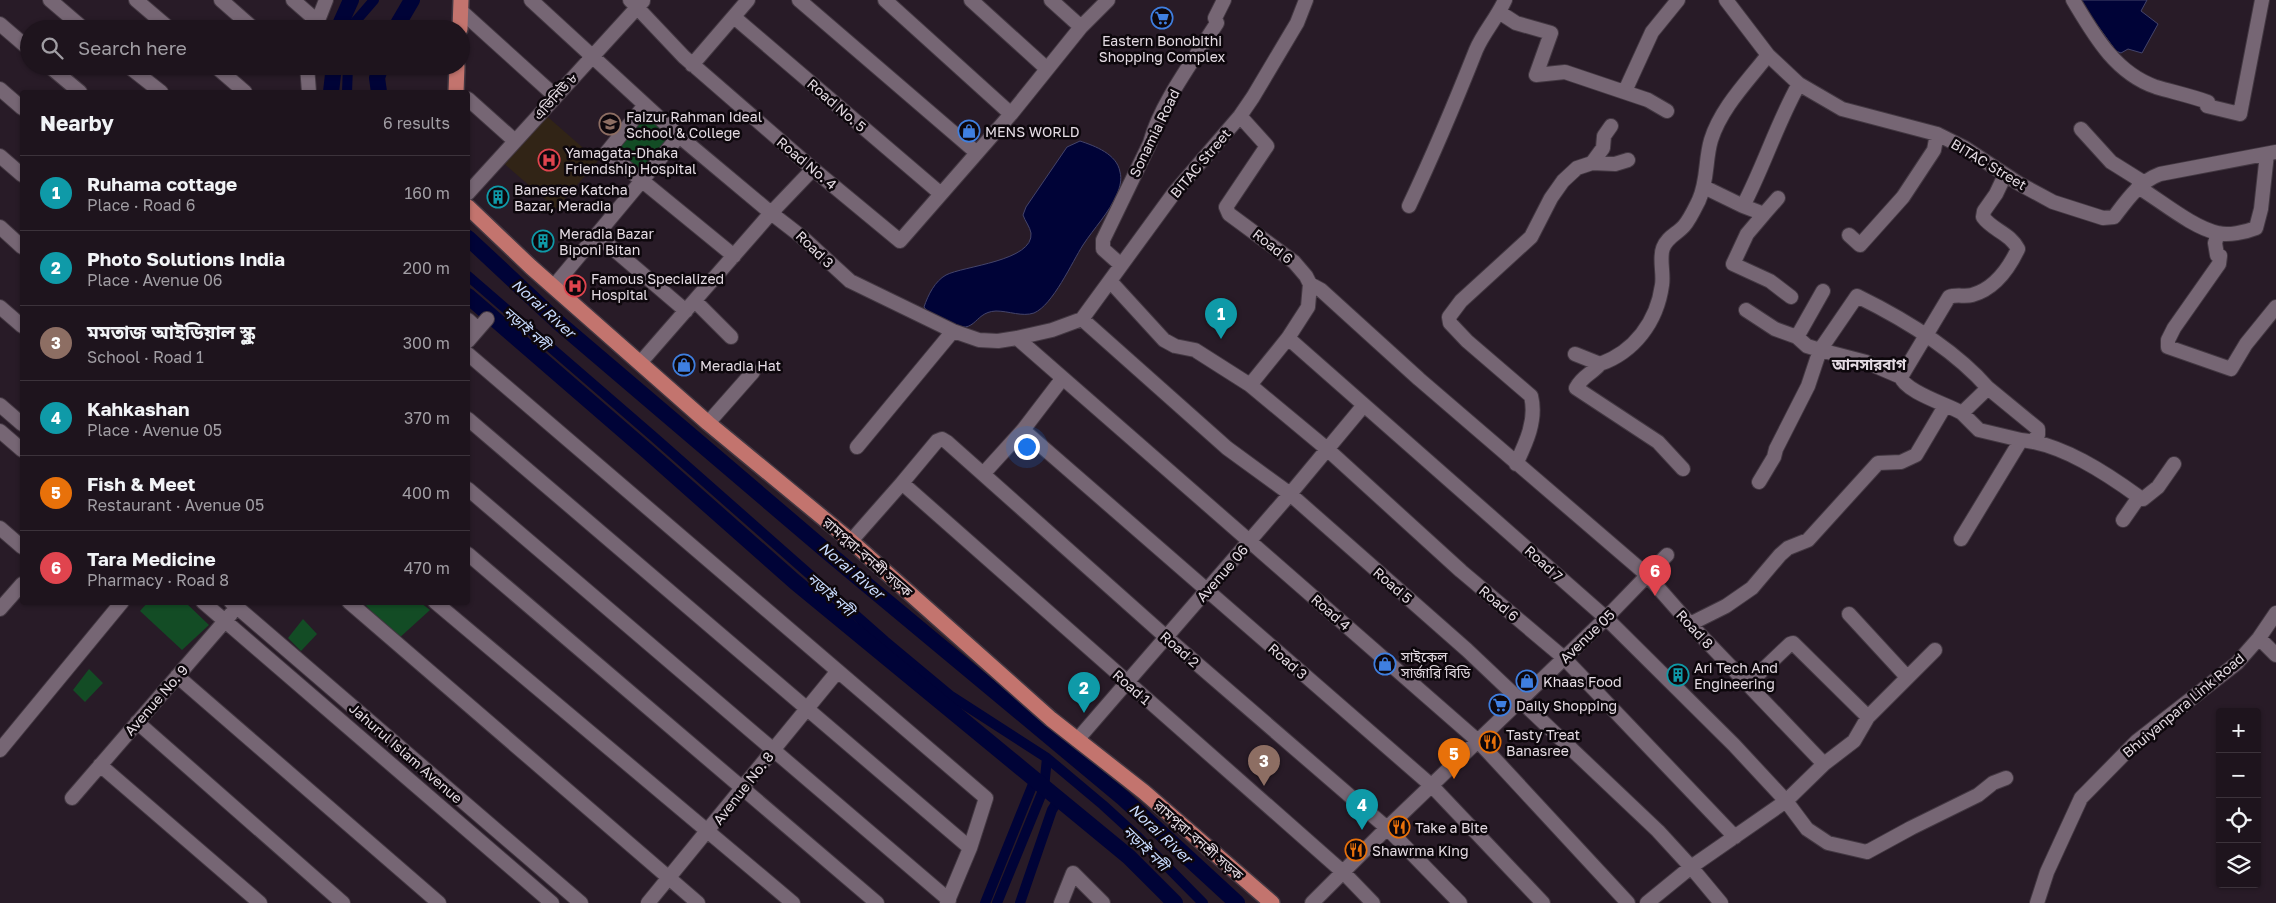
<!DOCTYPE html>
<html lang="en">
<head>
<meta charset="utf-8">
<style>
  :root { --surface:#1e141d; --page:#261d26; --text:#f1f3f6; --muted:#a19ea4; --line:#3c333b; --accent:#0f766e }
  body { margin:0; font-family:"Golos Text","Noto Sans Bengali",sans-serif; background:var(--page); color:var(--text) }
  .controls { position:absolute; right:15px; bottom:15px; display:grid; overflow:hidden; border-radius:5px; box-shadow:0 1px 4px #0004 }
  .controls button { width:45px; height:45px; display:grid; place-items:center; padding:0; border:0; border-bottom:1px solid var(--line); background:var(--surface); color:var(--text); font:25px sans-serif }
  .you { position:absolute; left:1026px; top:446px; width:18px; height:18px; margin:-12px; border:4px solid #fff; border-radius:50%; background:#1a73e8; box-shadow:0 0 0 8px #1a73e833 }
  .badge { display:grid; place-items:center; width:32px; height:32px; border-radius:50%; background:var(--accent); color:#fff; font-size:16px; font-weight:700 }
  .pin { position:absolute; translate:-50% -41px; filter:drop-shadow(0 1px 2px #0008) }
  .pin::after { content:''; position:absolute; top:26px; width:18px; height:15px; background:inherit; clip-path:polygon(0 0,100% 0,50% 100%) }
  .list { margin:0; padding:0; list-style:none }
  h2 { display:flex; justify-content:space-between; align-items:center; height:65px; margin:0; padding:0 20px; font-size:21px }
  h2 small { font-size:16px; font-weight:400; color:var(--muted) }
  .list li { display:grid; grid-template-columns:32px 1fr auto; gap:15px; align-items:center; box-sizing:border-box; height:75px; padding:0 20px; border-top:1px solid var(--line) }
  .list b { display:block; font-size:19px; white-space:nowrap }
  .list p { margin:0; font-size:16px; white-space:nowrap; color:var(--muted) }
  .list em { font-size:16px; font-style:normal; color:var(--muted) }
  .icon { flex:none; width:28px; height:28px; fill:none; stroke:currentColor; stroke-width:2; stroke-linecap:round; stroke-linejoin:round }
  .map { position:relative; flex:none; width:2276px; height:903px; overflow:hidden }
  .search { position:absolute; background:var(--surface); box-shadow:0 1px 4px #0004; left:20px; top:20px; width:450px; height:55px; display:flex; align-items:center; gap:12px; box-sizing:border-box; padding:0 18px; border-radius:28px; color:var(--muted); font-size:19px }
  .panel { position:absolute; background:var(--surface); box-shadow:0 1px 4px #0004; left:20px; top:90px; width:450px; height:515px; border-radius:5px }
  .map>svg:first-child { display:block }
  .medical { fill:#312416 }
  .green { fill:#134c25 }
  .water { fill:#000337; stroke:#44446b }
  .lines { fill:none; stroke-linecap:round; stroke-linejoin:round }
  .canal { stroke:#000337; stroke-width:10 }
  .river { stroke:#000337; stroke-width:16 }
  .minor-casing { stroke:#433842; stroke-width:16 }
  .major-casing { stroke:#433842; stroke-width:18 }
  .minor { stroke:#766674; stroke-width:14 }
  .major { stroke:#c3746e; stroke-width:15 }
  .labels { text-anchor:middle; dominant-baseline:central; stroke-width:5; stroke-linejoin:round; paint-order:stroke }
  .poi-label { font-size:14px; fill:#e4dbe3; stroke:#0d070c; text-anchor:start }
  .street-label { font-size:14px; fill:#e4dbe3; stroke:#0d070c }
  .water-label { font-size:15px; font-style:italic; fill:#c8dbfe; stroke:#0d070c }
  .neighbourhood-label { font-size:15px; font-weight:bold; fill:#e4dbe3; stroke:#0d070c }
</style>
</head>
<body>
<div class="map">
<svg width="2276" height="903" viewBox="0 0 2276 903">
  <rect width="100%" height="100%" fill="#281b27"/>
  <path class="medical" d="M541,111L598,161L556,209L499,159Z"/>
  <path class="green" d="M645,105L679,136L641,183L603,151Z
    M148,602L186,603L209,625L182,650L140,611Z
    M363,602L421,603L430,610L397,640Z
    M303,619L317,634L301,651L288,638Z
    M89,669L103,683L85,702L73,690Z"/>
  <path class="water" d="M2079,0H2147L2141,11L2158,24L2142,53L2128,49L2121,53L2116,51Z
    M1080,141C1095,146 1117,154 1120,172C1122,179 1120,187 1117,194C1109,213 1094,228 1083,245C1072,262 1053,305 1034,313C1022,317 1009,311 996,311C971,312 978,340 942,320C935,316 928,313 924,307C928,295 935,281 946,275C963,266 1034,261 1031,233C1030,227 1025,221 1023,215L1026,207L1067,147Z"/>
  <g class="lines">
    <path class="canal" d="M352,29L355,22L374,0
      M347,92L348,66
      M468,276L654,437L885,641L951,696L1047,758L1103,805L1138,837L1203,903
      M985,903L1035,779L1059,799L1052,810L1020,903
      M997,903L1044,788L1047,758"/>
    <path class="river" d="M338,29L351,0
      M395,29L412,0
      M331,92L334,66
      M379,92L377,78L381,66
      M468,238L559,323L831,555L1123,798L1237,903
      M468,296L647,451L795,582L1129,857L1175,903"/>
    <g class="minor-casing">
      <path id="minor" d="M50,0L84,29
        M136,0L170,29
        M221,0L254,29
        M293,0L317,21
        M531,0L679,136L771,213L802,237L850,281L953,331L979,340L998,341L1017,338L1052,330L1082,319
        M630,0L684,57L813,169L900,241L1011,114L1081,27L1108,0
        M799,0L977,153
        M885,0L1011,114
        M971,0L1046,68
        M1051,0L1081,27
        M1726,0L1768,55L1799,84L1842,109L1937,134L1965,148L2018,183L2053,202L2103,218L2114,217C2127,200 2139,182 2160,174L2276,152
        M2073,0C2094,35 2115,73 2156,87C2173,92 2191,96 2208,102L2207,106L2240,114L2262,0
        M461,11L555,96
        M1499,12L1516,23L1551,33L1536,75L1565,72L1648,100L1667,111
        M734,17L941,194
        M0,24L29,49
        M315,28L326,0
        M692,65L748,0
        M49,66L80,92
        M128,66L161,92
        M215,66L245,92
        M307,66L309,92
        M0,89L22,108
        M1625,91L1652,32L1678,0
        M468,99L515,141
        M645,105L607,152L734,256
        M1240,116L1267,146L1226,207L1229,214L1294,262L1306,276L1310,284L1308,307L1288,338L1250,385L1327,449L1461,571L1564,658L1735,837
        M2081,129L2111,162L2143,182
        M0,156L22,175
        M1592,163L1603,148L1604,136L1611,126
        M2005,175L1996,194L1984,211L1983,217C1992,230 2010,233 2018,249C2009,268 1994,289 1972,295C1965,297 1956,294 1949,297L1901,377C1905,392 1949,405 1962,413L1988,388L2038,429V435L2033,441
        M1704,187L1743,206C1764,166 1777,123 1799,84
        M2138,187C2160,200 2193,228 2218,233C2228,236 2246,232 2256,228L2261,209L2267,154
        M468,193L643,1
        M1409,206C1433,155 1455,103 1476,50C1483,33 1497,18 1505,0
        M1743,206L1764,214L1778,198
        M1764,214L1747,234L1733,264L1770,281L1791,297
        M0,227L22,247
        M2218,233L2215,243L2217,255L2220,256L2219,264L2174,328L2168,340V347L2231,369L2246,344L2276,307
        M597,235L686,311
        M1849,235L1860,245L1903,197L1934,150L1937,134
        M1121,265L1103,249V240L1150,143C1160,104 1195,58 1217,23L1215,18L1224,0
        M1110,281L1164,340L1175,346L1195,350L1250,385
        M1310,284L1321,290L1419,379L1647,575L1690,624L1824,764L1786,801L1691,867L1647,903
        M554,286L679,136
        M695,301L731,337
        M0,307L22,326
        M1746,310L1775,329L1797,337L1807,346L1820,350L1857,296C1904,319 1953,348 1988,388
        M1082,319L1227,448L1290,494L1467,650L1658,831L1691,867L1721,903
        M1082,319L1174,193L1240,116L1253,97L1297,23L1306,0
        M468,320L478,329
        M1797,337L1823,291
        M1017,338L1478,741L1628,903
        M1288,338L1606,618L1734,745L1786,801L1807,829L1828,843L1867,852L1911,828L1978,795L1993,783L2006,778
        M468,341L487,319
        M468,354L986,798L970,848L947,903
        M1575,354L1600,364C1634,352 1657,322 1662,285C1664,274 1659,258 1663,248C1667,237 1677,234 1684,226C1690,219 1695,208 1699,200C1708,180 1705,160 1711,140C1721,108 1747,82 1768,55
        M640,363L771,213L813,169
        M1600,364C1592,374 1583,375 1576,388L1658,442L1683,469
        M0,405L22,424
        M1962,413L1979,430L2021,440
        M468,419L970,848
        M708,423L753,372
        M1023,430L1432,786L1543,903
        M0,431L22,450
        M857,447L953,331
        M1516,464C1526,443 1537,420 1531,396L1467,341L1450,323L1449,317L1461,301L1531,237L1551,198L1563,181L1577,168L1592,163L1615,164L1628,160
        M984,473L1023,430L1062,379
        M1759,482L1774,457L1776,449L1808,386L1820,350L1866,362L1901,377
        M902,483L937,441L942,439L947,442L1166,637L1387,828L1460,903
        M468,489L949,900
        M2139,497L2143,499L2158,487L2174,464
        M0,528L22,547
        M1961,539L2021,440C2062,444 2106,473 2139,497L2123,520
        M851,541L902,483L1344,873L1373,903
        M468,554L877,903
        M203,602L552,903
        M231,602L581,903
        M349,602L698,903
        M435,602L793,903
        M0,609L22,584
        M1849,614L1907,677
        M1690,624L1726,606L1752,588L1780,555L1788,548L1808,540L1878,463L1901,462L1916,455L1945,406
        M2259,638L2276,655
        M177,676L439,903
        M1748,684L1790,644L1793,643L1868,717
        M137,722L343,903
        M1077,740L1290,494L1364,405
        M0,750L122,602
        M1824,764L1854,741L1868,717L1935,650
        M100,765L260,903
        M72,798L231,614
        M648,903L837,672
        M1061,903L1073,873L1103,903
        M1312,903L1387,828L1606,618L1667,555
        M2037,903L2047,872L2081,798L2137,741L2237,663L2259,638L2276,613"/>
    </g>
    <g class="major-casing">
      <path id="major" d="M460,29L461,0
        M456,92L457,66
        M468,207L531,267L708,423L851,541L1051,719L1144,792L1272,903"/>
    </g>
    <use href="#minor" class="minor"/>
    <use href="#major" class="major"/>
  </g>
  <defs>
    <g id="supermarket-ring" transform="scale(1.125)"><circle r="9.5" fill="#0d070c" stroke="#3f7fe0" stroke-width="1.5"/><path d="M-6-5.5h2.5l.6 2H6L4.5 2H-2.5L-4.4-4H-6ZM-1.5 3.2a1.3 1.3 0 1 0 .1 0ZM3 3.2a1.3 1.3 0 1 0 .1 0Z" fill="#3f7fe0"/></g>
    <g id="school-ring" transform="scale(1.125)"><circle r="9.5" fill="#0d070c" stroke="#8d6e63" stroke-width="1.5"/><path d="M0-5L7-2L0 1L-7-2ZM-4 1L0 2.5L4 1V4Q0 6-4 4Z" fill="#8d6e63"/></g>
    <g id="shop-ring" transform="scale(1.125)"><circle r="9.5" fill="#0d070c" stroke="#3f7fe0" stroke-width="1.5"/><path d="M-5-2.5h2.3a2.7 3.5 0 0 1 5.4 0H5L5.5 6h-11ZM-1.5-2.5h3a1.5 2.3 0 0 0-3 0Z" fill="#3f7fe0"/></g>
    <g id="hospital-ring" transform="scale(1.125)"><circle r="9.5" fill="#0d070c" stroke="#e0444e" stroke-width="1.5"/><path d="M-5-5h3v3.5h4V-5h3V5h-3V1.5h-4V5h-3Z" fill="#e0444e"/></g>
    <g id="building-ring" transform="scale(1.125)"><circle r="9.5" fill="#0d070c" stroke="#0f9aa8" stroke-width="1.5"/><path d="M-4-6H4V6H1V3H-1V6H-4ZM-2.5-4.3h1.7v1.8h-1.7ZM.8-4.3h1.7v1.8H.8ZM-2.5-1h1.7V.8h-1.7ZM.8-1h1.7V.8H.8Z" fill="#0f9aa8"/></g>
    <g id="restaurant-ring" transform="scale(1.125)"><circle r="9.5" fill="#0d070c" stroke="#e8710a" stroke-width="1.5"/><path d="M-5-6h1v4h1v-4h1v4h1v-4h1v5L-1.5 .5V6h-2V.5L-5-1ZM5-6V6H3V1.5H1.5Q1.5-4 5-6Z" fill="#e8710a"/></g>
  </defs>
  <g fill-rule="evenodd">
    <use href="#supermarket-ring" x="1162" y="18"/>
    <use href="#school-ring" x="610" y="124"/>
    <use href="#shop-ring" x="969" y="131"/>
    <use href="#hospital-ring" x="549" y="160"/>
    <use href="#building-ring" x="498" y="197"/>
    <use href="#building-ring" x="543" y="241"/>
    <use href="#hospital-ring" x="575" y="286"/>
    <use href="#shop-ring" x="684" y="365"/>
    <use href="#shop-ring" x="1385" y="664"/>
    <use href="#building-ring" x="1678" y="675"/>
    <use href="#shop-ring" x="1527" y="681"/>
    <use href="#supermarket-ring" x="1500" y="705"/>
    <use href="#restaurant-ring" x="1490" y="742"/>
    <use href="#restaurant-ring" x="1399" y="827"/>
    <use href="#restaurant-ring" x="1356" y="850"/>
  </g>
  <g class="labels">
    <g class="poi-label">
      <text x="1162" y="40" text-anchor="middle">Eastern Bonobithi<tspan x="1162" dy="16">Shopping Complex</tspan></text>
      <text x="626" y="116">Faizur Rahman Ideal<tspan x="626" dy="16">School &amp; College</tspan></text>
      <text x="985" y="131">MENS WORLD</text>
      <text x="565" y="152">Yamagata-Dhaka<tspan x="565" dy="16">Friendship Hospital</tspan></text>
      <text x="514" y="189">Banesree Katcha<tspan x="514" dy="16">Bazar, Meradia</tspan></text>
      <text x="559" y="233">Meradia Bazar<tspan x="559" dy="16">Biponi Bitan</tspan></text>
      <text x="591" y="278">Famous Specialized<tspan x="591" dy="16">Hospital</tspan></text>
      <text x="700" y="365">Meradia Hat</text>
      <text x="1401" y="656">সাইকেল<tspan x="1401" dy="16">সার্জারি বিডি</tspan></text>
      <text x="1694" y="667">Ari Tech And<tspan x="1694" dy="16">Engineering</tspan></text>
      <text x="1543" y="681">Khaas Food</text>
      <text x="1516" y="705">Daily Shopping</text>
      <text x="1506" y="734">Tasty Treat<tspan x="1506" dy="16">Banasree</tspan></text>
      <text x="1415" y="827">Take a Bite</text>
      <text x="1372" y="850">Shawrma King</text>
    </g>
    <g class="street-label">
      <text transform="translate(555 96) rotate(-48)">এভিনিউ ৮</text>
      <text transform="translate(837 105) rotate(41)">Road No. 5</text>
      <text transform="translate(1154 133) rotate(-64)">Sonamia Road</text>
      <text transform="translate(807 163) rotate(40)">Road No. 4</text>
      <text transform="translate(1200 163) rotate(-50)">BITAC Street</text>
      <text transform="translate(1989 164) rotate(31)">BITAC Street</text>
      <text transform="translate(1273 246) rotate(38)">Road 6</text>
      <text transform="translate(815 249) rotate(44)">Road 3</text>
      <text transform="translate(868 557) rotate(41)">রামপুরা-বনশ্রী সড়ক</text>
      <text transform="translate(1544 563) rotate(42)">Road 7</text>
      <text transform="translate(1222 573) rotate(-49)">Avenue 06</text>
      <text transform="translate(1393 585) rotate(41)">Road 5</text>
      <text transform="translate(1499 603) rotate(40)">Road 6</text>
      <text transform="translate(1331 612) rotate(41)">Road 4</text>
      <text transform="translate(1695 629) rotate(47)">Road 8</text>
      <text transform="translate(1587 636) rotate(-44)">Avenue 05</text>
      <text transform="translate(1180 649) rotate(41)">Road 2</text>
      <text transform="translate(1288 661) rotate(41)">Road 3</text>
      <text transform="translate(1132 687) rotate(41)">Road 1</text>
      <text transform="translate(156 700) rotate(-49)">Avenue No. 9</text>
      <text transform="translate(2183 705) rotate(-40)">Bhuiyanpara Link Road</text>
      <text transform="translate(406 753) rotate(41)">Jahurul Islam Avenue</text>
      <text transform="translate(743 788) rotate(-52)">Avenue No. 8</text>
      <text transform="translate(1199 840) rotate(41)">রামপুরা-বনশ্রী সড়ক</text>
    </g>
    <g class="water-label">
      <text transform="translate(544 308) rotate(42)">Norai River</text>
      <text transform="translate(527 328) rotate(41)">নড়াই নদী</text>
      <text transform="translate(852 570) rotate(40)">Norai River</text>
      <text transform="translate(831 594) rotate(41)">নড়াই নদী</text>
      <text transform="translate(1161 833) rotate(43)">Norai River</text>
      <text transform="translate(1146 848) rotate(44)">নড়াই নদী</text>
    </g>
    <g class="neighbourhood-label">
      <text x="1869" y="364">আনসারবাগ</text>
    </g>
  </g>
</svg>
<div class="controls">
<button>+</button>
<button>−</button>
<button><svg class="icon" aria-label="locate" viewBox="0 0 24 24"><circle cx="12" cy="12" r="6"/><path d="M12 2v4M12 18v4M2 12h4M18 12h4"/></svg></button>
<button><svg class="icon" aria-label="layers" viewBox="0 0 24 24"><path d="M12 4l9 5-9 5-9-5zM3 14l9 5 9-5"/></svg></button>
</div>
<div class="you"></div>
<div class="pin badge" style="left:1221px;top:339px;background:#0f9aa8">1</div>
<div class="pin badge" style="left:1084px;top:713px;background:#0f9aa8">2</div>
<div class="pin badge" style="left:1264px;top:786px;background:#8d6e63">3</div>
<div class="pin badge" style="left:1362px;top:830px;background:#0f9aa8">4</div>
<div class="pin badge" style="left:1454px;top:779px;background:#e8710a">5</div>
<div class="pin badge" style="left:1655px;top:596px;background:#e0444e">6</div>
<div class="search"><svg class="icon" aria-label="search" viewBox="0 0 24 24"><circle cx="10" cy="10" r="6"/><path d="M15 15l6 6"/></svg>Search here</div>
<section class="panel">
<h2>Nearby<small>6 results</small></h2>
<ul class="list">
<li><span class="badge" style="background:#0f9aa8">1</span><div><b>Ruhama cottage</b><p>Place · Road 6</p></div><em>160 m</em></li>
<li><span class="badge" style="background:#0f9aa8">2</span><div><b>Photo Solutions India</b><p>Place · Avenue 06</p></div><em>200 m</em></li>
<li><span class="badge" style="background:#8d6e63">3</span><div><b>মমতাজ আইডিয়াল স্কুল</b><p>School · Road 1</p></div><em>300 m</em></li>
<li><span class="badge" style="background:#0f9aa8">4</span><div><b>Kahkashan</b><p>Place · Avenue 05</p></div><em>370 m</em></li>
<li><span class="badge" style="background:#e8710a">5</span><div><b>Fish &amp; Meet</b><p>Restaurant · Avenue 05</p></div><em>400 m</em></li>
<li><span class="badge" style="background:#e0444e">6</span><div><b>Tara Medicine</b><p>Pharmacy · Road 8</p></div><em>470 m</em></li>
</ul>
</section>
</div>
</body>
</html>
